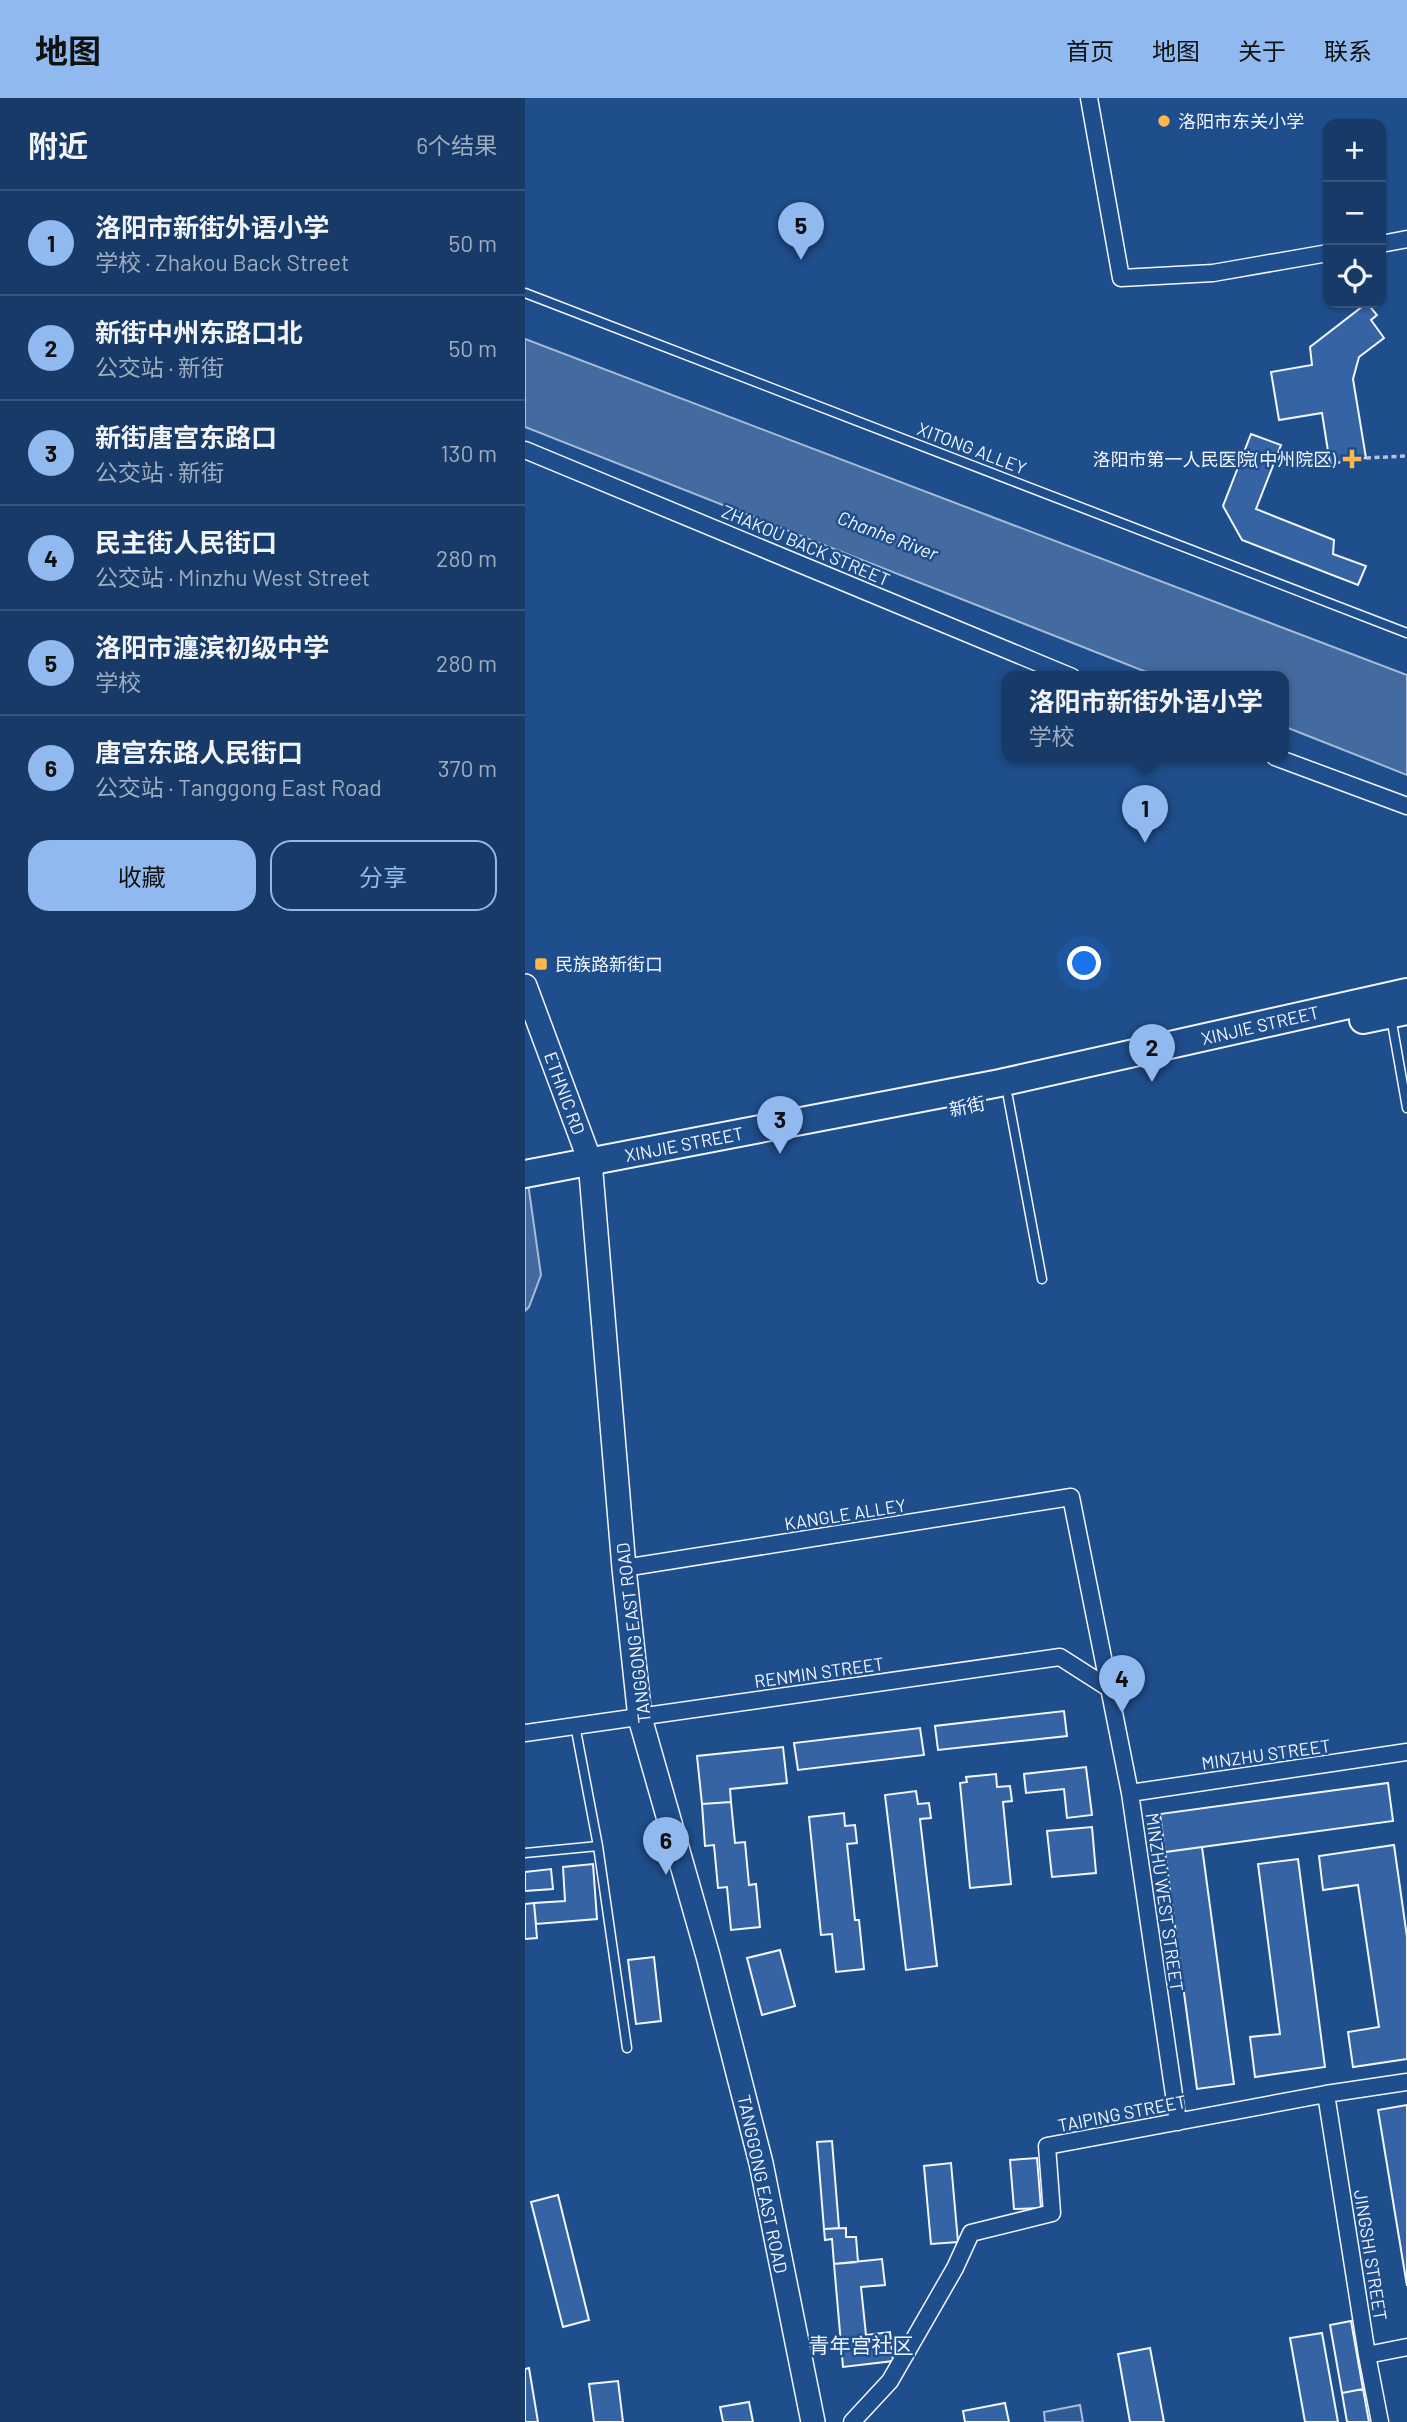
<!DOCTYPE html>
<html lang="zh">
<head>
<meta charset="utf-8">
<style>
  :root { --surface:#173a69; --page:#20416f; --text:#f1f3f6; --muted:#9eadc0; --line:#36547d; --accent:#90b9f0 }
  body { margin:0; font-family:Barlow,"Noto Sans SC",sans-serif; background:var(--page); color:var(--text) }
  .controls { position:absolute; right:21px; top:21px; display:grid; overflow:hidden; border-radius:14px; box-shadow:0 2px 5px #0004 }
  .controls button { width:63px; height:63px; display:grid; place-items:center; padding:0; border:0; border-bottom:2px solid var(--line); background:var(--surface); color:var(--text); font:35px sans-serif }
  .you { position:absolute; left:560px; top:866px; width:24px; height:24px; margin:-18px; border:5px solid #fff; border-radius:50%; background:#1a73e8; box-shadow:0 0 0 10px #1a73e833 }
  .badge { display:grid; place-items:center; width:46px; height:46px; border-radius:50%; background:var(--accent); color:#111; font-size:23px; font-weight:700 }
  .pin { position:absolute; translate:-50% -58px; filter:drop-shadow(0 2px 4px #0008) }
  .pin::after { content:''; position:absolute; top:37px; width:24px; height:21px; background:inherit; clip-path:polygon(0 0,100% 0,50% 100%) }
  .popup { position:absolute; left:477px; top:573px; width:287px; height:91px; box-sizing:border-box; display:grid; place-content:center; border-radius:14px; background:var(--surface); filter:drop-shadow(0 2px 5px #0005); font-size:23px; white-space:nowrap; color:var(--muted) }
  .popup b { font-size:26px; color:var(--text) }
  .popup::after { content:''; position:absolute; left:50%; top:100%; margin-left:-14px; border:14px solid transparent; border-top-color:var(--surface) }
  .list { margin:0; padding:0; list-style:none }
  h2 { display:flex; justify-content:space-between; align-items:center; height:91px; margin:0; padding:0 28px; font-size:30px }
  h2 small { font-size:23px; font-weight:400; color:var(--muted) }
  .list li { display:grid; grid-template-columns:46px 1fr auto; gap:21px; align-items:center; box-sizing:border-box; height:105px; padding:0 28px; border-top:2px solid var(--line) }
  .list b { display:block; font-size:26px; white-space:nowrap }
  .list p { margin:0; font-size:23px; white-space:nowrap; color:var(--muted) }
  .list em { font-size:23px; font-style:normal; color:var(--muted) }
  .actions { display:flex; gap:14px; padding:21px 28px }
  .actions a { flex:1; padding:16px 0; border:2px solid var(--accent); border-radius:21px; text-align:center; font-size:24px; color:var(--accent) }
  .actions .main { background:var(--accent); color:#111 }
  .icon { flex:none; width:38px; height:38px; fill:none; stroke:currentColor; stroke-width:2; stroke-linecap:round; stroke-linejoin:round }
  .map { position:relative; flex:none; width:882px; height:2324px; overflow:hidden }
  header { display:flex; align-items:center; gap:42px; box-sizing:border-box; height:98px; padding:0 35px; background:var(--accent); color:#111 }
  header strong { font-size:33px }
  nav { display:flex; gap:38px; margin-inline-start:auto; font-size:24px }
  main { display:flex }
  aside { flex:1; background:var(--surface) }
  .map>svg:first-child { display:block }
  .built { fill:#305b95; stroke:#a8bbd7; stroke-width:2 }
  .water { fill:#446ba0; stroke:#a8bbd7; stroke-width:2 }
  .building { fill:#3563a3; stroke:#f2f6ff; stroke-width:2 }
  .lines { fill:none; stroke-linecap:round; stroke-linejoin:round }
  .lane-casing { stroke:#f2f6ff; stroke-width:11 }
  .street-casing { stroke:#f2f6ff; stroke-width:19 }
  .secondary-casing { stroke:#f2f6ff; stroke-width:26 }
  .primary-casing { stroke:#f2f6ff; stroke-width:30 }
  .path { stroke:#b3c4dc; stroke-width:3.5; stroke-dasharray:5 3.5; stroke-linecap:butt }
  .lane { stroke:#1f4e8c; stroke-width:8 }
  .street { stroke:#1f4e8c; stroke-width:16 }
  .secondary { stroke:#1f4e8c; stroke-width:23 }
  .primary { stroke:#1f4e8c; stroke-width:26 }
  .poi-dot { fill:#ffb74d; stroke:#1f4e8c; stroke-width:2.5 }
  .labels { text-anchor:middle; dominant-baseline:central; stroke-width:5; stroke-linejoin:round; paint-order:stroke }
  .poi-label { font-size:18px; fill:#f2f6ff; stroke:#1f4e8c; text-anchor:start }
  .street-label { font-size:18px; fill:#f2f6ff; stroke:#1f4e8c }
  .water-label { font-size:19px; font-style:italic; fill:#f2f6ff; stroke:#1f4e8c }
  .quarter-label { font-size:21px; fill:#f2f6ff; stroke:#1f4e8c }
</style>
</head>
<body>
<header>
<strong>地图</strong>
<nav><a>首页</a><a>地图</a><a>关于</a><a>联系</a></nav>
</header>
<main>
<aside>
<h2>附近<small>6个结果</small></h2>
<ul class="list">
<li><span class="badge">1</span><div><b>洛阳市新街外语小学</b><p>学校 · Zhakou Back Street</p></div><em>50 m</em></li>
<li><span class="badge">2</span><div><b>新街中州东路口北</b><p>公交站 · 新街</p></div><em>50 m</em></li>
<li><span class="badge">3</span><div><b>新街唐宫东路口</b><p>公交站 · 新街</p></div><em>130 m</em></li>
<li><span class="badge">4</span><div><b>民主街人民街口</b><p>公交站 · Minzhu West Street</p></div><em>280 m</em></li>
<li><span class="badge">5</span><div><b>洛阳市瀍滨初级中学</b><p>学校</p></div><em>280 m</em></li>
<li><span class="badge">6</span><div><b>唐宫东路人民街口</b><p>公交站 · Tanggong East Road</p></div><em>370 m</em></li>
</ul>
<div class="actions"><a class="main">收藏</a><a>分享</a></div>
</aside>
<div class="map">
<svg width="882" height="2324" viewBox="0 0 882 2324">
  <rect width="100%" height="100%" fill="#1f4e8c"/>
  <path class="built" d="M555,2307L558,2324H520L519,2314Z"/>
  <path class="water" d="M0,241L882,577V677L758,628V579H634L0,329Z
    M0,1064L16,1177L4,1209L0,1213Z"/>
  <path class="building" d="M842,205L852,217L846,222L859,240L834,259L828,281L841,360L805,366L797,315L754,322L746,274L787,267L785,249Z
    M726,336L756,347L731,411L809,442L808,456L841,468L833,487L717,442L698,408Z
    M539,1613L542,1638L413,1652L410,1628Z
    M395,1630L399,1657L273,1672L269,1645Z
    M258,1649L262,1685L205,1691L206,1704L177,1706L172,1658Z
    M561,1669L567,1717L542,1720L539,1691L501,1695L499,1676Z
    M471,1676L472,1689L485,1688L487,1703L478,1704L486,1786L445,1790L435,1685L442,1684L441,1679Z
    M863,1685L868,1723L640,1754L635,1716Z
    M391,1693L393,1706L404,1705L406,1720L395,1721L412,1868L381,1872L360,1697Z
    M206,1704L210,1745L220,1744L224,1787L231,1786L235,1829L206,1832L202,1789L193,1790L189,1747L180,1748L177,1706Z
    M319,1715L320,1728L330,1727L332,1745L322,1746L330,1822H334L339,1871L311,1874L307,1836L296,1837L284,1719Z
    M567,1729L571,1775L527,1779L522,1733Z
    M869,1747L882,1839V1961L828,1969L823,1934L854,1929L833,1787L798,1792L794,1758Z
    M677,1749L709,1986L672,1991L640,1754Z
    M773,1761L800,1969L730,1979L725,1939L755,1936L733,1766Z
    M68,1766L72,1821L11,1826L9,1805L40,1803L38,1769Z
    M26,1771L28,1791L0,1793V1774Z
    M9,1805L12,1840L0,1841V1806Z
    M255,1852L270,1908L237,1917L222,1860Z
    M129,1859L136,1923L111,1926L103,1862Z
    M882,2007V2188L853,2012Z
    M307,2043L314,2130L299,2131L292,2044Z
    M512,2060L516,2110L489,2111L485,2062Z
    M426,2065L433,2144L406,2146L399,2068Z
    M33,2097L64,2222L38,2229L6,2104Z
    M321,2130V2139H331L333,2164L309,2166L307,2141L300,2142L299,2131Z
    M357,2161L360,2187L336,2189L341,2237L365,2234L368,2263L318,2269L309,2166Z
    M826,2223L838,2291L817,2295L805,2227Z
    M797,2235L813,2324H780L765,2240Z
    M625,2250L639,2324H605L593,2256Z
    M4,2270L13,2324H0V2271Z
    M93,2283L98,2324H69L64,2286Z
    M838,2291L844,2324H822L817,2295Z
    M224,2304L228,2324H198L195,2309Z
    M480,2305L484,2324H440L438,2313Z"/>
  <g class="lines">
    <g class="lane-casing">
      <path id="lane" d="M0,195L882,535
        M866,919L882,1010
        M483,999L517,1181
        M50,1627L73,1748L102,1950
        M0,1755L73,1748"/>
    </g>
    <g class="street-casing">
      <path id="street" d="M564,0L596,180L688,175L803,155
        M856,146L882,141
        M0,352L547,579
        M750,659L882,708
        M99,1470L546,1399L605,1695L653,2024
        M0,1635L535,1559L585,1591
        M605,1695L882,1654
        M801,1996L842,2257L855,2324
        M842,2257L882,2249
        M327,2324L365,2283L430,2170L446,2135L527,2115L522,2048L801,1996L882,1984"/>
    </g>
    <g class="secondary-casing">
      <path id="secondary" d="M0,888L65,1063L99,1470L115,1620L183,1858L236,2065L288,2324"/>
    </g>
    <g class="primary-casing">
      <path id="primary" d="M838,922L882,913
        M0,1076L475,985L882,894"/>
    </g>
    <path class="path" d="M841,360L882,358"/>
    <use href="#lane" class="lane"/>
    <use href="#street" class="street"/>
    <use href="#secondary" class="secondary"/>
    <use href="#primary" class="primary"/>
  </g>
  <g class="poi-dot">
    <circle cx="639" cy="23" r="7"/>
    <path d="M823.5 350.5h7v7h7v7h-7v7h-7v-7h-7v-7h7z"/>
    <rect x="9" y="859" width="14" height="14" rx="3.5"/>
  </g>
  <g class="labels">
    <g class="poi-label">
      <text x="653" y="23">洛阳市东关小学</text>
      <text x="811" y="361" text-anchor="end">洛阳市第一人民医院(中州院区)</text>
      <text x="30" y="866">民族路新街口</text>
    </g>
    <g class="street-label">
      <text transform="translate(447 350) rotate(21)">XITONG ALLEY</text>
      <text transform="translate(281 447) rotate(23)">ZHAKOU BACK STREET</text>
      <text transform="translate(735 927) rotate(-13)">XINJIE STREET</text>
      <text transform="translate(40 995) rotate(70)">ETHNIC RD</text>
      <text transform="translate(442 1008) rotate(-12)">新街</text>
      <text transform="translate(159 1046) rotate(-11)">XINJIE STREET</text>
      <text transform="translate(320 1416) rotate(-9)">KANGLE ALLEY</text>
      <text transform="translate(108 1535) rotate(-97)">TANGGONG EAST ROAD</text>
      <text transform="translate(294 1574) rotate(-8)">RENMIN STREET</text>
      <text transform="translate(741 1656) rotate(-8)">MINZHU STREET</text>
      <text transform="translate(640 1804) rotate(82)">MINZHU WEST STREET</text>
      <text transform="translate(597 2015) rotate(-11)">TAIPING STREET</text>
      <text transform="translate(238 2086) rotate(78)">TANGGONG EAST ROAD</text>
      <text transform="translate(846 2157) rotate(81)">JINGSHI STREET</text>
    </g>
    <g class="water-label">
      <text transform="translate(363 437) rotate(21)">Chanhe River</text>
    </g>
    <g class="quarter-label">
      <text x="336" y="2246">青年宫社区</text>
    </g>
  </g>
</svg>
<div class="controls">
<button>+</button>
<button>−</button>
<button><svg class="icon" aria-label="locate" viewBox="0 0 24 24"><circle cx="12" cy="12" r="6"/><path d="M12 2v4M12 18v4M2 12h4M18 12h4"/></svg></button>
</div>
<div class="you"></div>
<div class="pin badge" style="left:620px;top:745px">1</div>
<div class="popup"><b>洛阳市新街外语小学</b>学校</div>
<div class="pin badge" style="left:627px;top:984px">2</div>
<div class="pin badge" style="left:255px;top:1056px">3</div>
<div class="pin badge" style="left:597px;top:1615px">4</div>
<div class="pin badge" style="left:276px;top:162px">5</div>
<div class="pin badge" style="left:141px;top:1777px">6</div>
</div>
</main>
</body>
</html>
